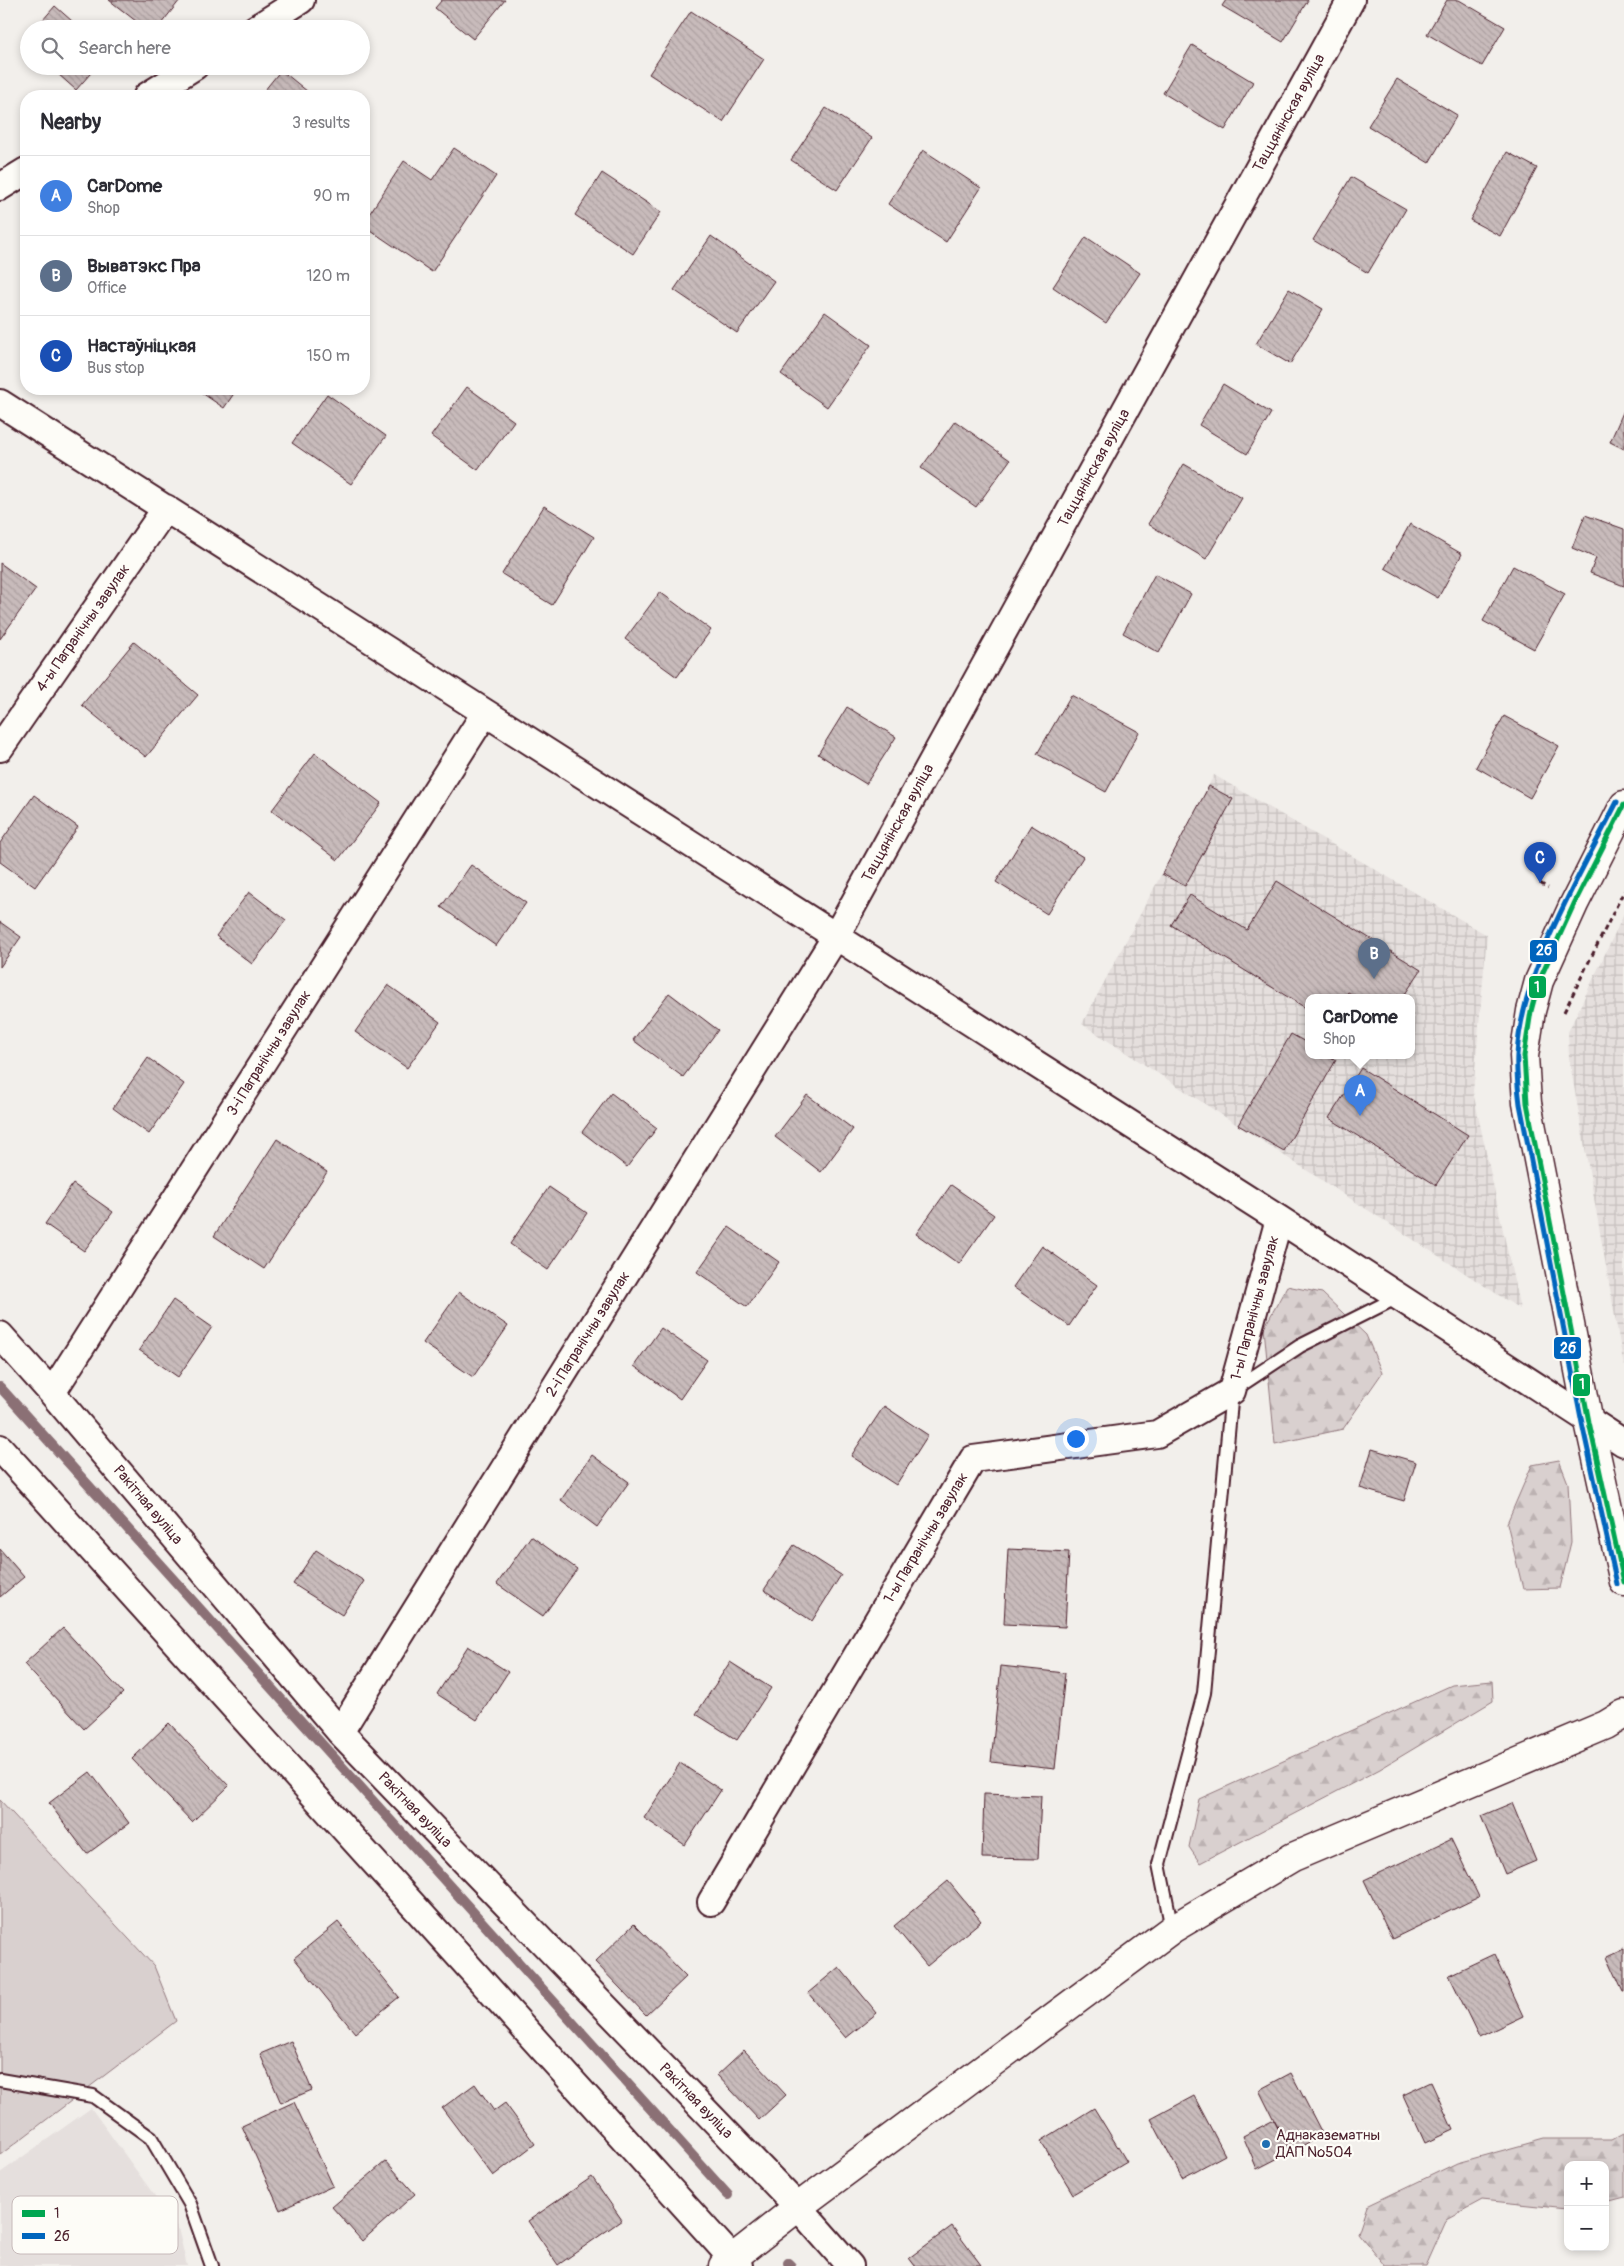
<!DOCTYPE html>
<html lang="en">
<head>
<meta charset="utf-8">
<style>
  :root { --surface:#fff; --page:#f7f7f7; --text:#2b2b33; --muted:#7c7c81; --line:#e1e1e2; --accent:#1f6fb2 }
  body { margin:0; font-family:Pangolin,sans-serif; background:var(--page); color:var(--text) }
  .controls { position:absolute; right:15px; bottom:15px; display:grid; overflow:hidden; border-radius:10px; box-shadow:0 2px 8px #0003 }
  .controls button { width:45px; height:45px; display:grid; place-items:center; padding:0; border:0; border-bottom:1px solid var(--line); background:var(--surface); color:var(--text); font:25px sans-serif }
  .you { position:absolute; left:1075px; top:1438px; width:18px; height:18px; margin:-12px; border:4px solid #fff; border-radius:50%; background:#1a73e8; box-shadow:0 0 0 8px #1a73e833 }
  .badge { display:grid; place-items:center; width:32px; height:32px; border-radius:50%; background:var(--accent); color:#fff; font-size:16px; font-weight:700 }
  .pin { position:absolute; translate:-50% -41px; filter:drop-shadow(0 1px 2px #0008) }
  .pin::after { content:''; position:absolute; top:26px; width:18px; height:15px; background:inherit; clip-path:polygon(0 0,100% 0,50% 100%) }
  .popup { position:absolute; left:1305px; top:994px; width:110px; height:65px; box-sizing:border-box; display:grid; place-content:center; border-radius:10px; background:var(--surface); filter:drop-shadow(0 1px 4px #0005); font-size:16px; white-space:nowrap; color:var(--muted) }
  .popup b { font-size:19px; color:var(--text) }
  .popup::after { content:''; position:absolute; left:50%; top:100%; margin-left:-10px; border:10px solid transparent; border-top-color:var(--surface) }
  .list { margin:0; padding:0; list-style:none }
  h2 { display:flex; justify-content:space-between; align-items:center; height:65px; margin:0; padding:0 20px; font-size:21px }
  h2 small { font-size:16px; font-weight:400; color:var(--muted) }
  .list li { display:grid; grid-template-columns:32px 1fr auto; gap:15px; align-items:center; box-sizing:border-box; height:80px; padding:0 20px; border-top:1px solid var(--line) }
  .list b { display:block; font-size:19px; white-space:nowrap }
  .list p { margin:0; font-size:16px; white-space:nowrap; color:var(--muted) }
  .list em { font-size:16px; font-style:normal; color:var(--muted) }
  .icon { flex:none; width:28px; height:28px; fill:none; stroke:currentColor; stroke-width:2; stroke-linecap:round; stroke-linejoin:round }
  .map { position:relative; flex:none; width:1624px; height:2266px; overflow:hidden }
  .search { position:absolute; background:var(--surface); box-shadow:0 2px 8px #0003; left:20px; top:20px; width:350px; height:55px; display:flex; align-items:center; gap:12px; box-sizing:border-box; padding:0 18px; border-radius:28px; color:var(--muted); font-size:19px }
  .panel { position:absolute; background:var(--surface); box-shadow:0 2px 8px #0003; left:20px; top:90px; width:350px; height:305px; border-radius:20px }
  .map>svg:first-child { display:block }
  .built { fill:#e5dfdd }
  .industrial { fill:url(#industrial-grid); fill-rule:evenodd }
  .grass { fill:#d9d0cf; stroke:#92787d }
  .forest { fill:url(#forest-firs); stroke:#92787d }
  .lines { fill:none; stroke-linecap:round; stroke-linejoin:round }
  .stream { stroke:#8b6f75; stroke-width:10 }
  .building { fill:url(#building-back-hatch); stroke:#4a1f2b }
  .service-casing { stroke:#4a1f2b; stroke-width:16 }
  .minor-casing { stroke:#4a1f2b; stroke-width:30 }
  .tertiary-casing { stroke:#4a1f2b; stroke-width:31 }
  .path { stroke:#4a1f2b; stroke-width:3; stroke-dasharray:5 4; stroke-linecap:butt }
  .service { stroke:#fdfcf7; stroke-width:12 }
  .minor { stroke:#fdfcf7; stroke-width:26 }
  .tertiary { stroke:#fdfcf7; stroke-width:28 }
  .bus-1-casing { stroke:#fdfcf7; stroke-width:9 }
  .bus-2-casing { stroke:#fdfcf7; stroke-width:9 }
  .bus-1 { stroke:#00a651; stroke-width:5 }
  .bus-2 { stroke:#0065bd; stroke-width:5 }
  .poi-dot { fill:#1f6fb2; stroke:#fdfcf7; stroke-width:2 }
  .labels { text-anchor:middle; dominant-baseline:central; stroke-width:4.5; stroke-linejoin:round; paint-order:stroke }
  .street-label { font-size:15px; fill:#4a1f2b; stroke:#fdfcf7 }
  .poi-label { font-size:15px; fill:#4a1f2b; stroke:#fdfcf7; text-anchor:start }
  .key { fill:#fdfcf7; stroke:#c7baba; stroke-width:1 }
  .key-label { font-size:14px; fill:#4a1f2b }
  .line-badge { stroke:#fdfcf7; stroke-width:2 }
  .badge-label { font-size:14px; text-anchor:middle; font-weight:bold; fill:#fff }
</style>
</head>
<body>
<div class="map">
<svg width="1624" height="2266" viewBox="0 0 1624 2266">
  <defs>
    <pattern id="industrial-grid" width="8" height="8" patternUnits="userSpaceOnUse" patternTransform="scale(1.25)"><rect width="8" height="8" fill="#e5dfdd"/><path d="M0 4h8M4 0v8" fill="none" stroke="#c6bfbe"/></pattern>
    <pattern id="forest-firs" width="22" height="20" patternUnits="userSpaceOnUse" patternTransform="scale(1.25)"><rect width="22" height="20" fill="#d9d0cf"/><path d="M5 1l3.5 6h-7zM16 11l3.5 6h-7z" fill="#bcb2b2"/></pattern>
    <pattern id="building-back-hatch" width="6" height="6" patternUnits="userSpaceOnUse" patternTransform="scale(1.25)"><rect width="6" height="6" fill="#c8bbbb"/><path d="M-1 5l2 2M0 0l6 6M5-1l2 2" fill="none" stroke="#ada0a1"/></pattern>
  </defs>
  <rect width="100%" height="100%" fill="#f2efeb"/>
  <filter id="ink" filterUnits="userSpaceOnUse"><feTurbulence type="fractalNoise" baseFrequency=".02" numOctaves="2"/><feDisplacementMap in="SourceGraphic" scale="10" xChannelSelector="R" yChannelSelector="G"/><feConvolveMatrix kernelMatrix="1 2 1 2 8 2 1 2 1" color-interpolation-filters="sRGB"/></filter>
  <g filter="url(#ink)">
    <path class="built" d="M91,2108L178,2228L187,2266H0V2173Z"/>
    <path class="industrial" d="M1214,775L1487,935L1473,1092L1520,1309L1082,1024ZM1309,997H1411V1055H1309Z
      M1624,914V1367L1569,1058L1568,1032Z"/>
    <path class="grass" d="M0,1800L154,1966L176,2021L0,2155Z"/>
    <path class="forest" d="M1287,1286L1322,1293L1366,1335L1382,1373L1343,1429L1275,1444L1264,1328Z
      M1559,1460L1568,1483L1571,1542L1560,1588L1523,1589L1507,1523L1532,1465Z
      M1492,1681L1493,1701L1380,1769L1200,1863L1189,1847L1199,1799L1452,1685Z
      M1624,2132V2196L1605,2201V2165H1568V2209L1482,2200L1447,2219L1426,2266H1385L1358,2233L1367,2206L1457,2163L1544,2139H1611Z"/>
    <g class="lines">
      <path class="stream" d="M0,1387L728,2195
        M788,2263L791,2266"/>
    </g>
    <path class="building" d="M109,0H180L157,29H146Z
      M442,0H505L473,39L435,8Z
      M1226,0H1308L1283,42L1222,6Z
      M1447,0H1459L1505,27L1482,66L1427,34Z
      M55,6L81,29H35Z
      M691,11L764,59L723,122L649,74Z
      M29,36V49L22,44Z
      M1192,45L1253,82L1225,130L1163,93Z
      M49,66H97L76,90Z
      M281,70L313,96H260Z
      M1397,79L1457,115L1429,163L1368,126Z
      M826,108L872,138L837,190L791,160Z
      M454,148L496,176L432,272L364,226V222L404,161L432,180Z
      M923,150L981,188L946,242L888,204Z
      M1507,152L1537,168L1500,236L1470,220Z
      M602,173L661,212L633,254L575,215Z
      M1351,177L1406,209L1368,273L1313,240Z
      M711,236L774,281L737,333L674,290Z
      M1086,237L1140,273L1106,323L1053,287Z
      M1289,289L1323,309L1290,364L1256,344Z
      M825,312L871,345L827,407L781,374Z
      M1223,384L1271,413L1247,454L1199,425Z
      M467,387L514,421L478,470L431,436Z
      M196,389H237L224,408Z
      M327,394L386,436L351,484L292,443Z
      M1624,410V449L1610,442Z
      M955,421L1010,460L976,507L921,468Z
      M1184,464L1242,498L1206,559L1148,524Z
      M544,506L594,537L552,605L502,574Z
      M1585,515L1624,529V586L1590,573L1596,558L1572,548Z
      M1410,524L1462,554L1438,598L1385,568Z
      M0,563L36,589L0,639Z
      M1513,566L1565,594L1534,649L1483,621Z
      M1155,574L1191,594L1159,653L1123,633Z
      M660,592L711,630L677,677L625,639Z
      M134,642L198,695L146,757L82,705Z
      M1071,695L1139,732L1106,792L1037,754Z
      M847,707L896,737L866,784L818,754Z
      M1504,716L1559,746L1530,798L1476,767Z
      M315,753L381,803L338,860L272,810Z
      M1209,786L1233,799L1185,886L1162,874Z
      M34,795L78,827L35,887L0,862V843Z
      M1031,825L1083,857L1047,914L996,882Z
      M471,865L526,903L496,946L441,907Z
      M1277,881L1421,970L1403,997H1357L1348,992L1344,997H1309V1010L1171,925L1190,895L1247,930Z
      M249,892L286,920L252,964L216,936Z
      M0,922L21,937L0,967Z
      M388,985L440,1022L407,1068L355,1032Z
      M669,993L718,1030L683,1077L633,1040Z
      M1291,1034L1309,1044V1055H1327L1336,1060L1284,1151L1238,1125Z
      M148,1058L184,1084L149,1134L113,1108Z
      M1361,1068L1468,1135L1436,1185L1329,1118Z
      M611,1093L657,1128L627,1167L582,1132Z
      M807,1095L853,1129L821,1172L775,1137Z
      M277,1139L327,1172L264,1269L214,1236Z
      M73,1184L113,1212L84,1251L45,1224Z
      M951,1185L994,1215L959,1264L916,1234Z
      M549,1187L587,1213L548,1270L510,1244Z
      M729,1227L779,1262L747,1307L697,1272Z
      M1042,1246L1097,1285L1069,1326L1013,1287Z
      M459,1292L508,1326L473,1377L423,1343Z
      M173,1300L212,1327L178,1377L139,1350Z
      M661,1328L707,1360L680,1399L634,1366Z
      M884,1406L928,1435L896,1485L851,1456Z
      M1372,1449L1416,1462L1404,1501L1360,1488Z
      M592,1455L629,1482L597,1527L561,1500Z
      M531,1536L577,1569L543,1616L497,1584Z
      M794,1545L841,1575L812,1621L764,1590Z
      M0,1549L24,1577L0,1597Z
      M1008,1549L1069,1552L1065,1627L1004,1624Z
      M316,1550L364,1581L342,1615L293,1584Z
      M63,1628L123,1693L84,1729L24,1664Z
      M468,1646L508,1672L477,1720L437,1694Z
      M730,1662L771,1688L737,1740L696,1714Z
      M1001,1666L1065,1673L1055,1769L991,1762Z
      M169,1723L229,1786L192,1822L132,1759Z
      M680,1763L721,1790L685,1845L644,1818Z
      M90,1772L129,1823L87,1854L49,1803Z
      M984,1794L1041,1796L1038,1859L982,1858Z
      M1512,1803L1536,1861L1505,1874L1481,1816Z
      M1451,1839L1479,1897L1392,1939L1364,1880Z
      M948,1881L981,1921L927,1966L894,1926Z
      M338,1922L399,1997L355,2033L294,1958Z
      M634,1924L686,1977L646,2015L595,1962Z
      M1624,1948V1991H1623L1607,1956Z
      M1494,1954L1523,2016L1479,2037L1449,1975Z
      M839,1967L877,2013L846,2038L808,1993Z
      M291,2041L312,2090L281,2103L260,2054Z
      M744,2050L786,2095L759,2120L717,2075Z
      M1291,2073L1323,2135L1290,2152L1259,2090Z
      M1431,2082L1453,2130L1425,2143L1403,2095Z
      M475,2084L494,2111L505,2103L535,2144L493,2176L442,2108Z
      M1194,2096L1225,2155L1182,2178L1151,2119Z
      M294,2102L333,2186L280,2210L242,2126Z
      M1094,2108L1127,2162L1073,2194L1041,2141Z
      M1274,2120L1290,2152L1257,2169L1243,2136Z
      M386,2161L415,2194L362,2241L332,2207Z
      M592,2177L622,2220L558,2265L528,2221Z
      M952,2226L981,2265L915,2266L909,2258Z"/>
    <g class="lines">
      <g class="service-casing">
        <path id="service" d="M1172,1929L1159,1864L1204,1693L1232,1391L1300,1346L1398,1297
          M0,2080L93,2096L151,2138L190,2204L212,2266"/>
      </g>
      <g class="minor-casing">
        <path id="minor" d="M255,29L301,0
          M147,96L195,66
          M0,187L26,171
          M0,403L1279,1219L1624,1443
          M0,748L166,508
          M0,1335L52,1393L340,1732L798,2207L850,2266
          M52,1393L485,713
          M0,1448L739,2266
          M340,1732L836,936L1351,0
          M711,1902L973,1459L1157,1434L1232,1391L1279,1219"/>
      </g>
      <g class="tertiary-casing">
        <path id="tertiary" d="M1624,805L1574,904L1539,981L1531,1011L1524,1056L1527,1103L1589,1422L1624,1582
          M723,2266L798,2207L1172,1929L1293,1857L1606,1725L1624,1714"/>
      </g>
      <path class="path" d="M1540,883L1548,888
        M1564,1012L1624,891"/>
      <use href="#service" class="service"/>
      <use href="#minor" class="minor"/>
      <use href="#tertiary" class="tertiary"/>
      <g class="bus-1-casing">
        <path id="bus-1" d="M1624,805L1574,904L1539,981L1531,1011L1524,1056L1527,1103L1589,1422L1624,1582"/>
      </g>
      <g class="bus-2-casing">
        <path id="bus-2" d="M1617,1584L1582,1423L1520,1104C1518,1088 1516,1071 1517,1055C1522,970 1579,877 1617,802"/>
      </g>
      <use href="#bus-1" class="bus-1"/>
      <use href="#bus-2" class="bus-2"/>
    </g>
  </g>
  <circle class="poi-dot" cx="1266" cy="2144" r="5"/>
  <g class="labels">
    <g class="street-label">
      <text transform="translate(1289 113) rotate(-61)">Таццянінская вуліца</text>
      <text transform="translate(1094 468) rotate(-61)">Таццянінская вуліца</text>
      <text transform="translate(83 628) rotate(-55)">4-ы Пагранічны завулак</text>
      <text transform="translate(898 823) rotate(-61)">Таццянінская вуліца</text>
      <text transform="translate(269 1053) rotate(-58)">3-і Пагранічны завулак</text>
      <text transform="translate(1255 1308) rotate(-75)">1-ы Пагранічны завулак</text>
      <text transform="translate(588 1334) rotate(-58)">2-і Пагранічны завулак</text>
      <text transform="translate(148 1505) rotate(50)">Ракітная вуліца</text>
      <text transform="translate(926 1538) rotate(-59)">1-ы Пагранічны завулак</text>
      <text transform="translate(415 1810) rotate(46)">Ракітная вуліца</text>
      <text transform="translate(696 2101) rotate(46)">Ракітная вуліца</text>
    </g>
    <g class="poi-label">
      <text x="1276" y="2135">Аднаказематны<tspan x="1276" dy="17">ДАП №504</tspan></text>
    </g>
  </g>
  <rect x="12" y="2196" width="166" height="58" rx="8" class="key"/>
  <rect x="22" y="2210" width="23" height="7" fill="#00a651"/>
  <rect x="22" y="2233" width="23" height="6" fill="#0065bd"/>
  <g class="key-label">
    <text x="54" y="2218">1</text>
    <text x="54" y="2241">2б</text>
  </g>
  <g class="line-badge">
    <rect x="1529" y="939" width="29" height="24" rx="5" fill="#0065bd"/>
    <rect x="1528" y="975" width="19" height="24" rx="5" fill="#00a651"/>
    <rect x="1553" y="1336" width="29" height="24" rx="5" fill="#0065bd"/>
    <rect x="1572" y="1373" width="19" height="24" rx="5" fill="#00a651"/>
  </g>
  <g class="badge-label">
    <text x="1544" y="955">2б</text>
    <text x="1537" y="992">1</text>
    <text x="1568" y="1353">2б</text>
    <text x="1582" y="1389">1</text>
  </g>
</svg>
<div class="controls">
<button>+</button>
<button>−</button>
</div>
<div class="you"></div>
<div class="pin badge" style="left:1360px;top:1116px;background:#3f7fe0">A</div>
<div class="popup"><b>CarDome</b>Shop</div>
<div class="pin badge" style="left:1374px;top:979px;background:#5c6f8a">B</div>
<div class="pin badge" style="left:1540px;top:883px;background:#1a4fb4">C</div>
<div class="search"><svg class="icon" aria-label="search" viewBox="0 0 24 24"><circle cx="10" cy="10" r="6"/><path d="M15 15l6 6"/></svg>Search here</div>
<section class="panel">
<h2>Nearby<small>3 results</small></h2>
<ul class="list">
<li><span class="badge" style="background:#3f7fe0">A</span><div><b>CarDome</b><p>Shop</p></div><em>90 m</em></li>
<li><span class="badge" style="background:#5c6f8a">B</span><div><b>Выватэкс Пра</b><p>Office</p></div><em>120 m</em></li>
<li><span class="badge" style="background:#1a4fb4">C</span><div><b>Настаўніцкая</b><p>Bus stop</p></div><em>150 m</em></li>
</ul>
</section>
</div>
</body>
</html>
